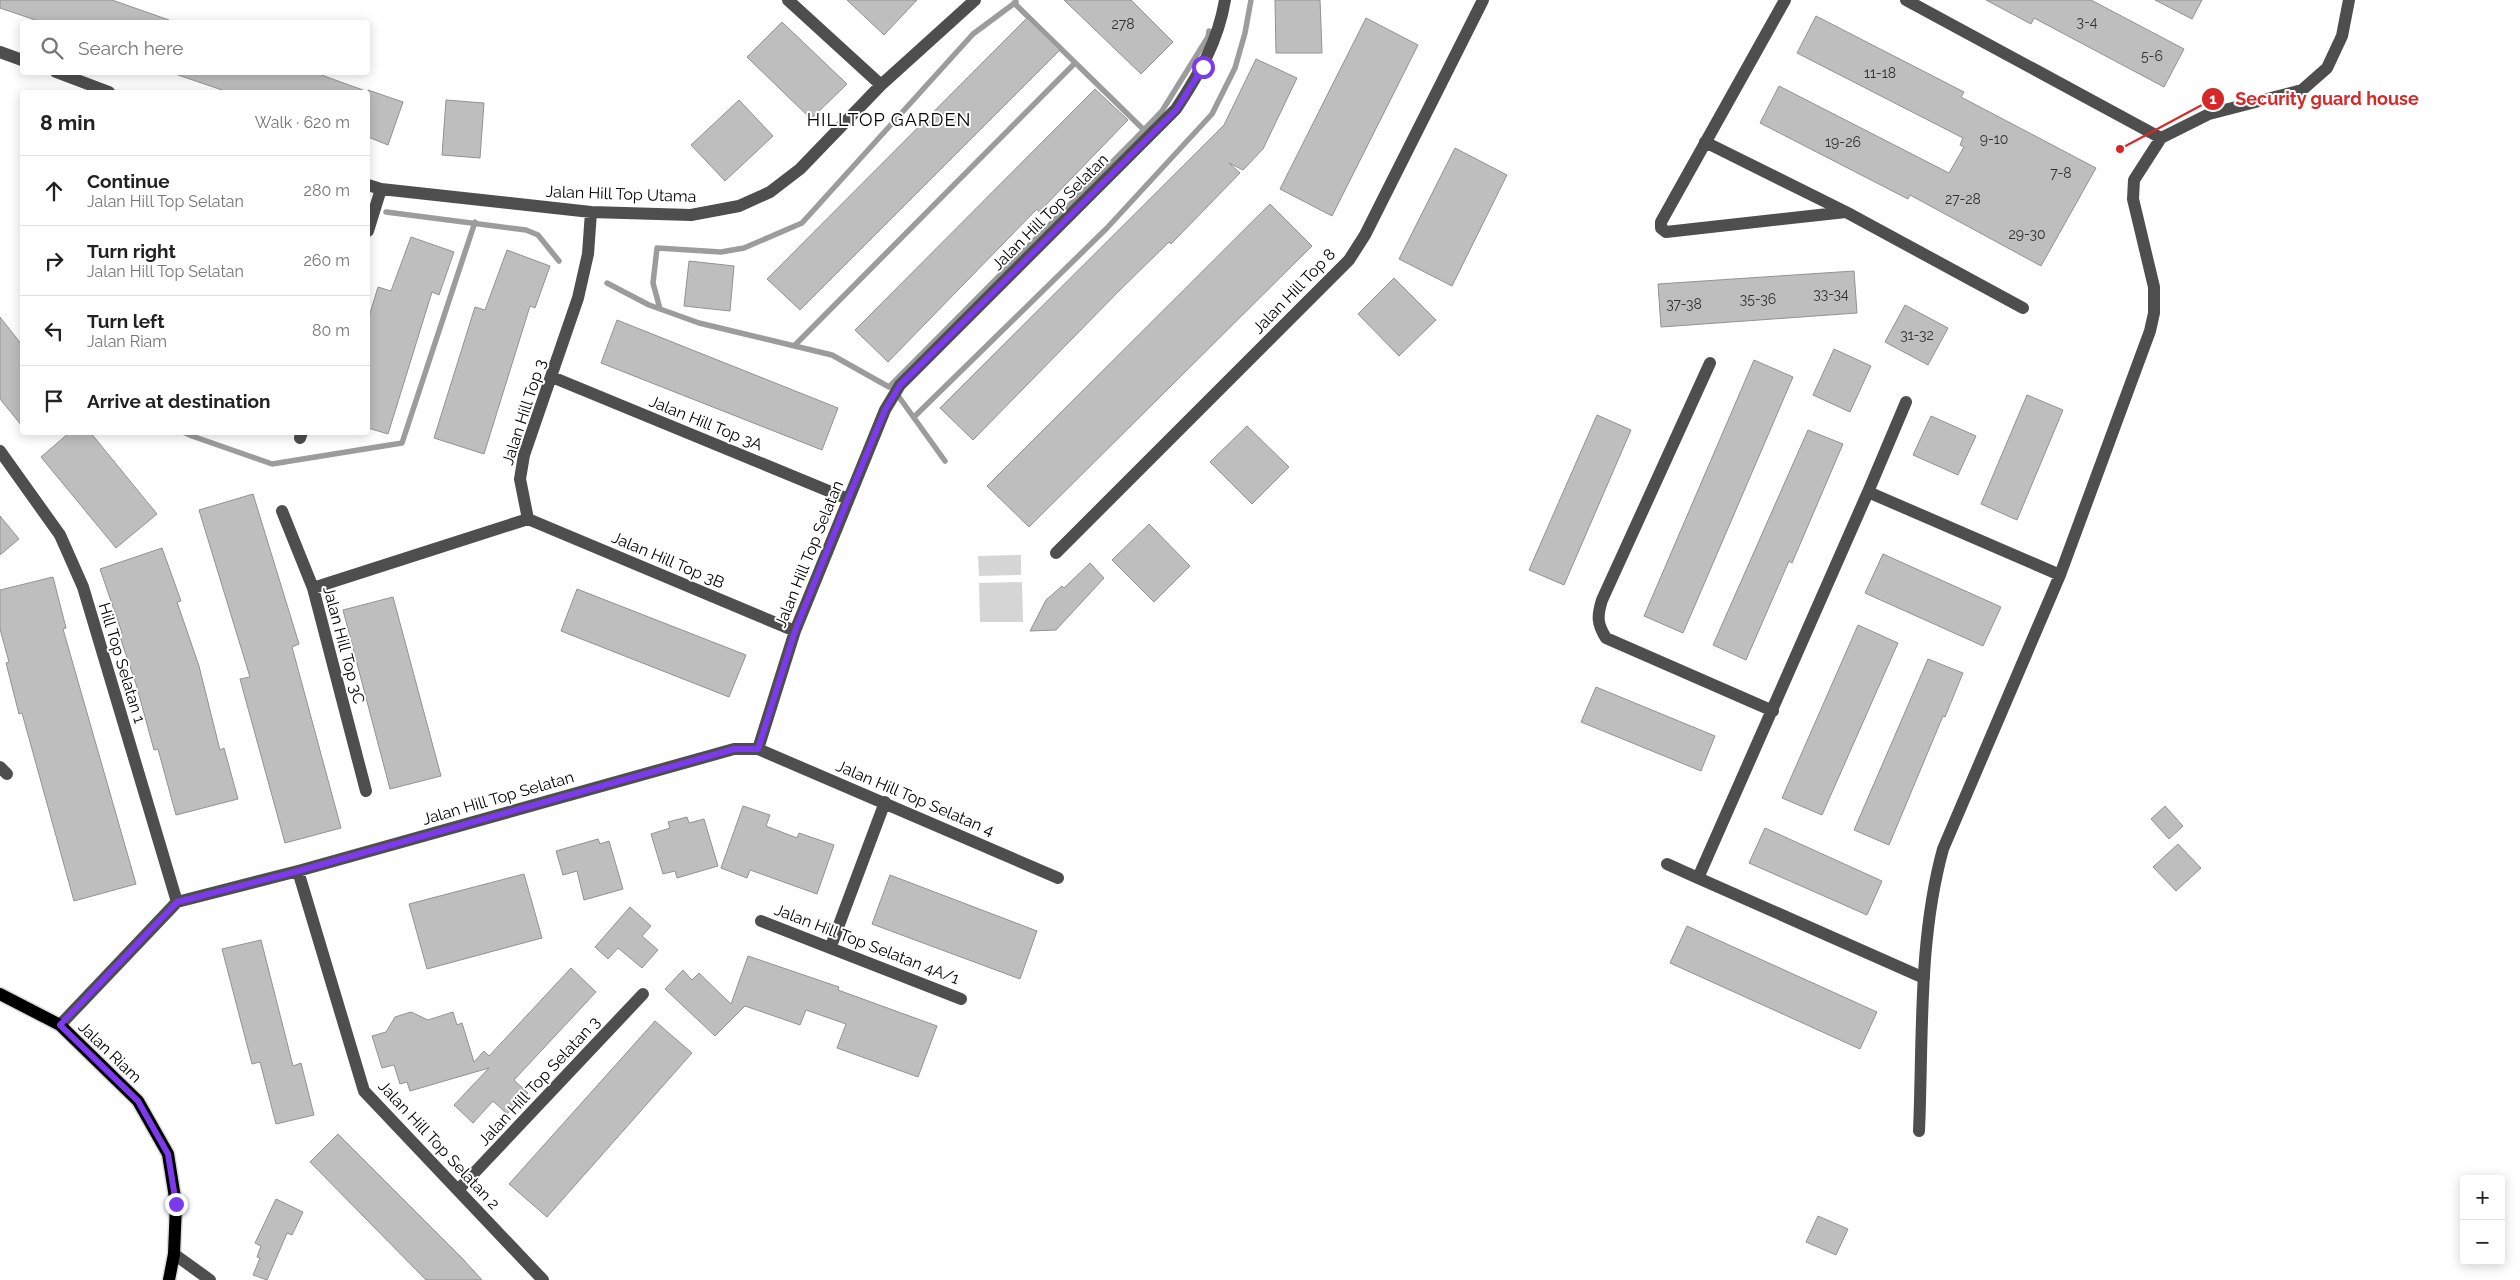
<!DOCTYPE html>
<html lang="en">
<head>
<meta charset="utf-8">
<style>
  :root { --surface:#fff; --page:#f2f2f2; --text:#222; --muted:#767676; --line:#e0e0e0 }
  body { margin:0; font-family:Raleway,sans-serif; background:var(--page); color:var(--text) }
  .controls { position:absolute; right:15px; bottom:15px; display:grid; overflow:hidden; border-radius:5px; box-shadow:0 2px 12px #0003 }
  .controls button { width:45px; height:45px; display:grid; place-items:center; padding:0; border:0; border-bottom:1px solid var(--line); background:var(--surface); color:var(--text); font:25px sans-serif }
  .stop { position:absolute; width:15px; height:15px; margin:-11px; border:4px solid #7c3aed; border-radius:50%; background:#fff }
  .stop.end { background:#7c3aed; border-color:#fff; box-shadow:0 1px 5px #0008 }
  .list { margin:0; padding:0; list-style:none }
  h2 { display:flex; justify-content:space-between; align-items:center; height:65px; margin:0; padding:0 20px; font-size:21px }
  h2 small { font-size:16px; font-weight:400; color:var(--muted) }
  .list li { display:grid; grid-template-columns:32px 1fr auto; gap:15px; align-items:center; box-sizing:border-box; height:70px; padding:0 20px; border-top:1px solid var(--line) }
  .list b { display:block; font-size:19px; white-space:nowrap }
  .list p { margin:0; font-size:16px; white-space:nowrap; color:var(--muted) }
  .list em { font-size:16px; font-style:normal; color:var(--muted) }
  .icon { flex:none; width:28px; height:28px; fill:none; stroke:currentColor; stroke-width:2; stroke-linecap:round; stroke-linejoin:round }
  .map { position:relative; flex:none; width:2520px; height:1280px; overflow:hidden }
  .search { position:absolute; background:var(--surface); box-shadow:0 2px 12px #0003; left:20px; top:20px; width:350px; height:55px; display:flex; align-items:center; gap:12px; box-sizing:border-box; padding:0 18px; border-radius:5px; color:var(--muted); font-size:19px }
  .panel { position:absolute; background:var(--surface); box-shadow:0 2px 12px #0003; left:20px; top:90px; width:350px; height:345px; border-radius:5px }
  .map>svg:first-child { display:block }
  .green { fill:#d5d5d5 }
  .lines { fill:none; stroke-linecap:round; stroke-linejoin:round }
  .stream { stroke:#9c9c9c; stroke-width:5.5 }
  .building { fill:#bebebe; stroke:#929292 }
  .major-casing { stroke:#dbdbdb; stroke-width:15 }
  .minor { stroke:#4e4e4e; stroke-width:12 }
  .major { stroke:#000; stroke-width:12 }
  .route { stroke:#7c3aed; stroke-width:6 }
  .labels { text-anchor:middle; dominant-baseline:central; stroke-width:4; stroke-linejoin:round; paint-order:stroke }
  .number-label { font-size:14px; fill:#303030 }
  .street-label { font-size:16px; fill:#000; stroke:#fff }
  .neighbourhood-label { font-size:18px; letter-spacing:1px; fill:#000; stroke:#fff }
  .leader { fill:none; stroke:#d62828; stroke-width:2 }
  .callout-dot { fill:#d62828; stroke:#fff; stroke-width:2 }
  .mark-label { font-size:15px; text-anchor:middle; font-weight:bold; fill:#fff }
  .callout-label { font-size:18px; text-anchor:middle; font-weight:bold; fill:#d62828; stroke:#fff; stroke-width:4; stroke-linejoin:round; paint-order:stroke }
</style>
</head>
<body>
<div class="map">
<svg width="2520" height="1280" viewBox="0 0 2520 1280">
  <rect width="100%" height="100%" fill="#fff"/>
  <path class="green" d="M1021,555V575L979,576L978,556Z
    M1022,582L1023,622H980L979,583Z"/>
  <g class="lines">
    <path class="stream" d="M1144,130L1162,111L1208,37L1209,31
      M386,212L526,230L538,235L559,261
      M607,283L649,305L699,323L832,355L889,387L1144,130L1014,3
      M660,309L653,283L657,248L721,252L744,248L802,223L973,34L1016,2
      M795,345L1075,63
      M899,397L945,461
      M914,417L1107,228L1212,114L1235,68L1245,33L1251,0
      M183,432L192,436L193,432
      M192,436L272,464L402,443L475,222"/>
  </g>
  <path class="building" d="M0,0H112L169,20L168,22H41L0,8Z
    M847,0H917L884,35Z
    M1064,0H1131L1173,42L1141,74Z
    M1275,0H1320L1322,53H1276Z
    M1986,0H2091L2184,49L2164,87L2034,18L2031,24Z
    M2155,0H2202L2192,19Z
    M1816,16L1964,92L1961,97L2096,168L2041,266L1910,195L1908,199L1760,123L1779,86L1949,173L1964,147L1960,145L1963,138L1797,53Z
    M1027,18L1060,50L800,310L767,279Z
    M1366,18L1418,45L1332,216L1280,189Z
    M782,22L847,84L811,119L747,57Z
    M1256,59L1297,78L1263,149L1243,170L1229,163L1240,173L1171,244L1169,242L1119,291L973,440L940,408L1224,125Z
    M179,72H313L363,90L362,92H228L178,75Z
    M1095,89L1128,120L1039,212L1037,209L888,362L855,330Z
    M368,90L403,102L388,145L368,137Z
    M446,100L484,103L480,158L442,155Z
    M739,100L773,136L725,181L691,145Z
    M1455,148L1507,175L1452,286L1399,259Z
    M1270,204L1312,246L1029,527L987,486Z
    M411,237L454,252L439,295L432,292L388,434L368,428V320L378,287L391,291Z
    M507,250L550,266L535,308L530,306L484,454L434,438L475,307L485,310Z
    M689,261L734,266L730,311L684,306Z
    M1854,271L1857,313L1661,327L1658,284Z
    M1394,278L1436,320L1399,356L1358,314Z
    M1905,305L1948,328L1928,365L1885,342Z
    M0,317L22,345V426L0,399Z
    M617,320L838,408L822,450L601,363Z
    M1834,349L1871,366L1850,412L1813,395Z
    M1754,360L1793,377L1683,633L1644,616Z
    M2027,395L2063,410L2017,520L1981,504Z
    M1597,415L1631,430L1564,585L1529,570Z
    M1931,416L1976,436L1958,475L1913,455Z
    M1247,426L1289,467L1252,504L1210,462Z
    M1808,430L1843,444L1792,563L1789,561L1746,660L1713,645Z
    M70,432H90L157,514L116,548L41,457Z
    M253,494L299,644L292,647L341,828L285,843L240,679L250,677L199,510Z
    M0,516L19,539L0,555Z
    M1149,524L1190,566L1154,602L1112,560Z
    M162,548L181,601L177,602L199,666L220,750L224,748L238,799L176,815L158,749L154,750L136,684L119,634L122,633L100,569Z
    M1883,554L2001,607L1983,646L1865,593Z
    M1090,563L1104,578L1056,630L1030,631L1046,600L1062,586L1064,588Z
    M53,577L66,628L63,629L136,884L74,901L22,713L19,714L6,663L9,662L0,629V590Z
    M577,589L746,655L729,697L561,631Z
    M393,597L441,776L390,789L343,610Z
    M1858,625L1898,643L1822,815L1782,798Z
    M1928,659L1963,673L1945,717L1943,716L1889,845L1854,830Z
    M1596,687L1715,736L1701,771L1581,722Z
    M743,806L770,815L766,826L797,838L799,833L834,845L817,894L750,870L747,878L721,868Z
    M2165,806L2183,826L2169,839L2151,819Z
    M687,817L689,823L704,819L718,866L677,878L675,871L663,874L651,834L670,828L668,822Z
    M1765,828L1882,881L1867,915L1749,863Z
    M598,839L600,844L609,841L623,889L584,900L577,871L563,875L556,851Z
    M2178,844L2201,868L2176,891L2153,867Z
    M524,874L542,938L427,969L409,904Z
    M890,875L1037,931L1020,979L872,924Z
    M630,907L651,926L642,936L658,950L642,968L618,948L608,959L595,947Z
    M1687,926L1877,1012L1860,1049L1670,963Z
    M261,940L293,1066L301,1063L314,1115L276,1124L260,1062L252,1064L222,949Z
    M748,956L839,987L838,990L937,1026L918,1077L837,1048L846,1024L806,1010L800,1025L745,1006L715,1036L665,989L683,970L692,980L699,973L731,1004Z
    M571,968L596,992L514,1080L528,1093L507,1114L493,1101L473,1123L454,1105L489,1068L410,1091L407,1082L400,1084L394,1065L382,1068L372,1036L386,1032L395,1017L411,1012L428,1020L453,1012L457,1025L462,1023L474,1062L484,1051L489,1056Z
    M655,1021L692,1053L547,1217L509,1184Z
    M338,1134L462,1258L482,1280H426L310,1162Z
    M276,1199L303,1212L292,1235L287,1233L267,1280L253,1275L260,1258L257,1257L261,1246L255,1243Z
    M1818,1216L1848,1229L1836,1255L1806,1242Z"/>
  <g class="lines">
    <g class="major-casing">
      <path id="major" d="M0,994L60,1025L138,1101L168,1154L176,1204L174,1254L169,1280"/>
    </g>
    <path class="minor" d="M788,0L881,85
      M1785,0L1661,222V228L1666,232L1846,212L2023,308
      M1906,0L2161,138L2209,114L2302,90L2327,68L2342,36L2349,0
      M0,52L22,60
      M56,72L109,92
      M1705,142L1846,212
      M368,185L381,189L591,212L691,215L739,206L770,192L800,169L881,85L975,0
      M368,231L381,189
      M1710,363L1602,600C1597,616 1597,624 1606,638L1773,711
      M552,377L848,499
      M300,438L302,432
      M0,451L60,535L83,587L177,902
      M1868,492L1906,402
      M282,511L313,588L366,791
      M528,519L795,631
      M1056,553L1349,260L1365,235L1483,0
      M313,588L528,519L520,479L524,455L578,298L588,254L591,212
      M758,749L1058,878
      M0,767L7,774
      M1667,864L1698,878
      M298,871L364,1091L543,1280
      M761,921L961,999
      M831,946L885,802
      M1924,978L1698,878L1868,492L2060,575
      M60,1025L177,902L298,871L734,749H758L795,631L885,410L900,385L1176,109C1199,74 1218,42 1225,0
      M1919,1131C1923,1037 1918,940 1943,849L2060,575L2150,331L2154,313V287L2133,199L2134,180L2161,138
      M458,1190L643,994
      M174,1254L210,1280"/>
    <use href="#major" class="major"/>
  </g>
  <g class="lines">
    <path class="route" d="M176,1204L168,1154L138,1101L60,1025L177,902L298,871L734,749H758L795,631L848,499L885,410L900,385L1176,110L1203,67"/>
  </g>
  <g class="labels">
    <g class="number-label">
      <text x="2087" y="22">3-4</text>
      <text x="1123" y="24">278</text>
      <text x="2152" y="56">5-6</text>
      <text x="1880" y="73">11-18</text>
      <text x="1994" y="139">9-10</text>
      <text x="1843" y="142">19-26</text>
      <text x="2061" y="173">7-8</text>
      <text x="1963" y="199">27-28</text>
      <text x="2027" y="234">29-30</text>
      <text x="1831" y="294">33-34</text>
      <text x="1758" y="299">35-36</text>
      <text x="1684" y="304">37-38</text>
      <text x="1917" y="335">31-32</text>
    </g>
    <g class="street-label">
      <text transform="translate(621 194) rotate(2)">Jalan Hill Top Utama</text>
      <text transform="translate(1050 212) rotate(-45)">Jalan Hill Top Selatan</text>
      <text transform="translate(1294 291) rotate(-46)">Jalan Hill Top 8</text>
      <text transform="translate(524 412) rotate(-72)">Jalan Hill Top 3</text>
      <text transform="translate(706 423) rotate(22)">Jalan Hill Top 3A</text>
      <text transform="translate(809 554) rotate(-68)">Jalan Hill Top Selatan</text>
      <text transform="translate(668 560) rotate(23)">Jalan Hill Top 3B</text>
      <text transform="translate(344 645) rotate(75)">Jalan Hill Top 3C</text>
      <text transform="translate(122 663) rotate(73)">Hill Top Selatan 1</text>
      <text transform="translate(498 798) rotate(-16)">Jalan Hill Top Selatan</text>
      <text transform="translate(915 798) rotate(23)">Jalan Hill Top Selatan 4</text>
      <text transform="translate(867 944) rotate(21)">Jalan Hill Top Selatan 4A/1</text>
      <text transform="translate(110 1052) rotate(44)">Jalan Riam</text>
      <text transform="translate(539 1081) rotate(-47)">Jalan Hill Top Selatan 3</text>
      <text transform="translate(439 1145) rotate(47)">Jalan Hill Top Selatan 2</text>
    </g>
    <g class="neighbourhood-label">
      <text x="889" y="119">HILLTOP GARDEN</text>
    </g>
  </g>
  <path class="leader" d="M2120 149L2213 99"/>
  <g class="callout-dot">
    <circle cx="2120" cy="149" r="5"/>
    <circle cx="2213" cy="99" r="12"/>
  </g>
  <g class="mark-label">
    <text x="2213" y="104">1</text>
  </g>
  <g class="callout-label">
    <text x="2327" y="105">Security guard house</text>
  </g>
</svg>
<div class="controls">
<button>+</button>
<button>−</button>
</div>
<div class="stop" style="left:1203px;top:67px"></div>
<div class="stop end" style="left:176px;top:1204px"></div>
<div class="search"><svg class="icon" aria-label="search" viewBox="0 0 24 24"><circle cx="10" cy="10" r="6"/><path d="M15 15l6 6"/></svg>Search here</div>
<section class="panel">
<h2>8 min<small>Walk · 620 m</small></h2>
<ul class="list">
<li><svg class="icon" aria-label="ahead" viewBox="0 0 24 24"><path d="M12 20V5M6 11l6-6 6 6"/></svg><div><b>Continue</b><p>Jalan Hill Top Selatan</p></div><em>280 m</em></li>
<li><svg class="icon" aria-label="right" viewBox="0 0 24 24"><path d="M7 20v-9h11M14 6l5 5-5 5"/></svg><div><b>Turn right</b><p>Jalan Hill Top Selatan</p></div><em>260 m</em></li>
<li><svg class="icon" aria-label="left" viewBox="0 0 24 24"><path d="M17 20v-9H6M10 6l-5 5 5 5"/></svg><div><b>Turn left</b><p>Jalan Riam</p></div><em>80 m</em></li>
<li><svg class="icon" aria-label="arrive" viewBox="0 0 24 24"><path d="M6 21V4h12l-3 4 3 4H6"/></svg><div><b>Arrive at destination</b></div></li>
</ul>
</section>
</div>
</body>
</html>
